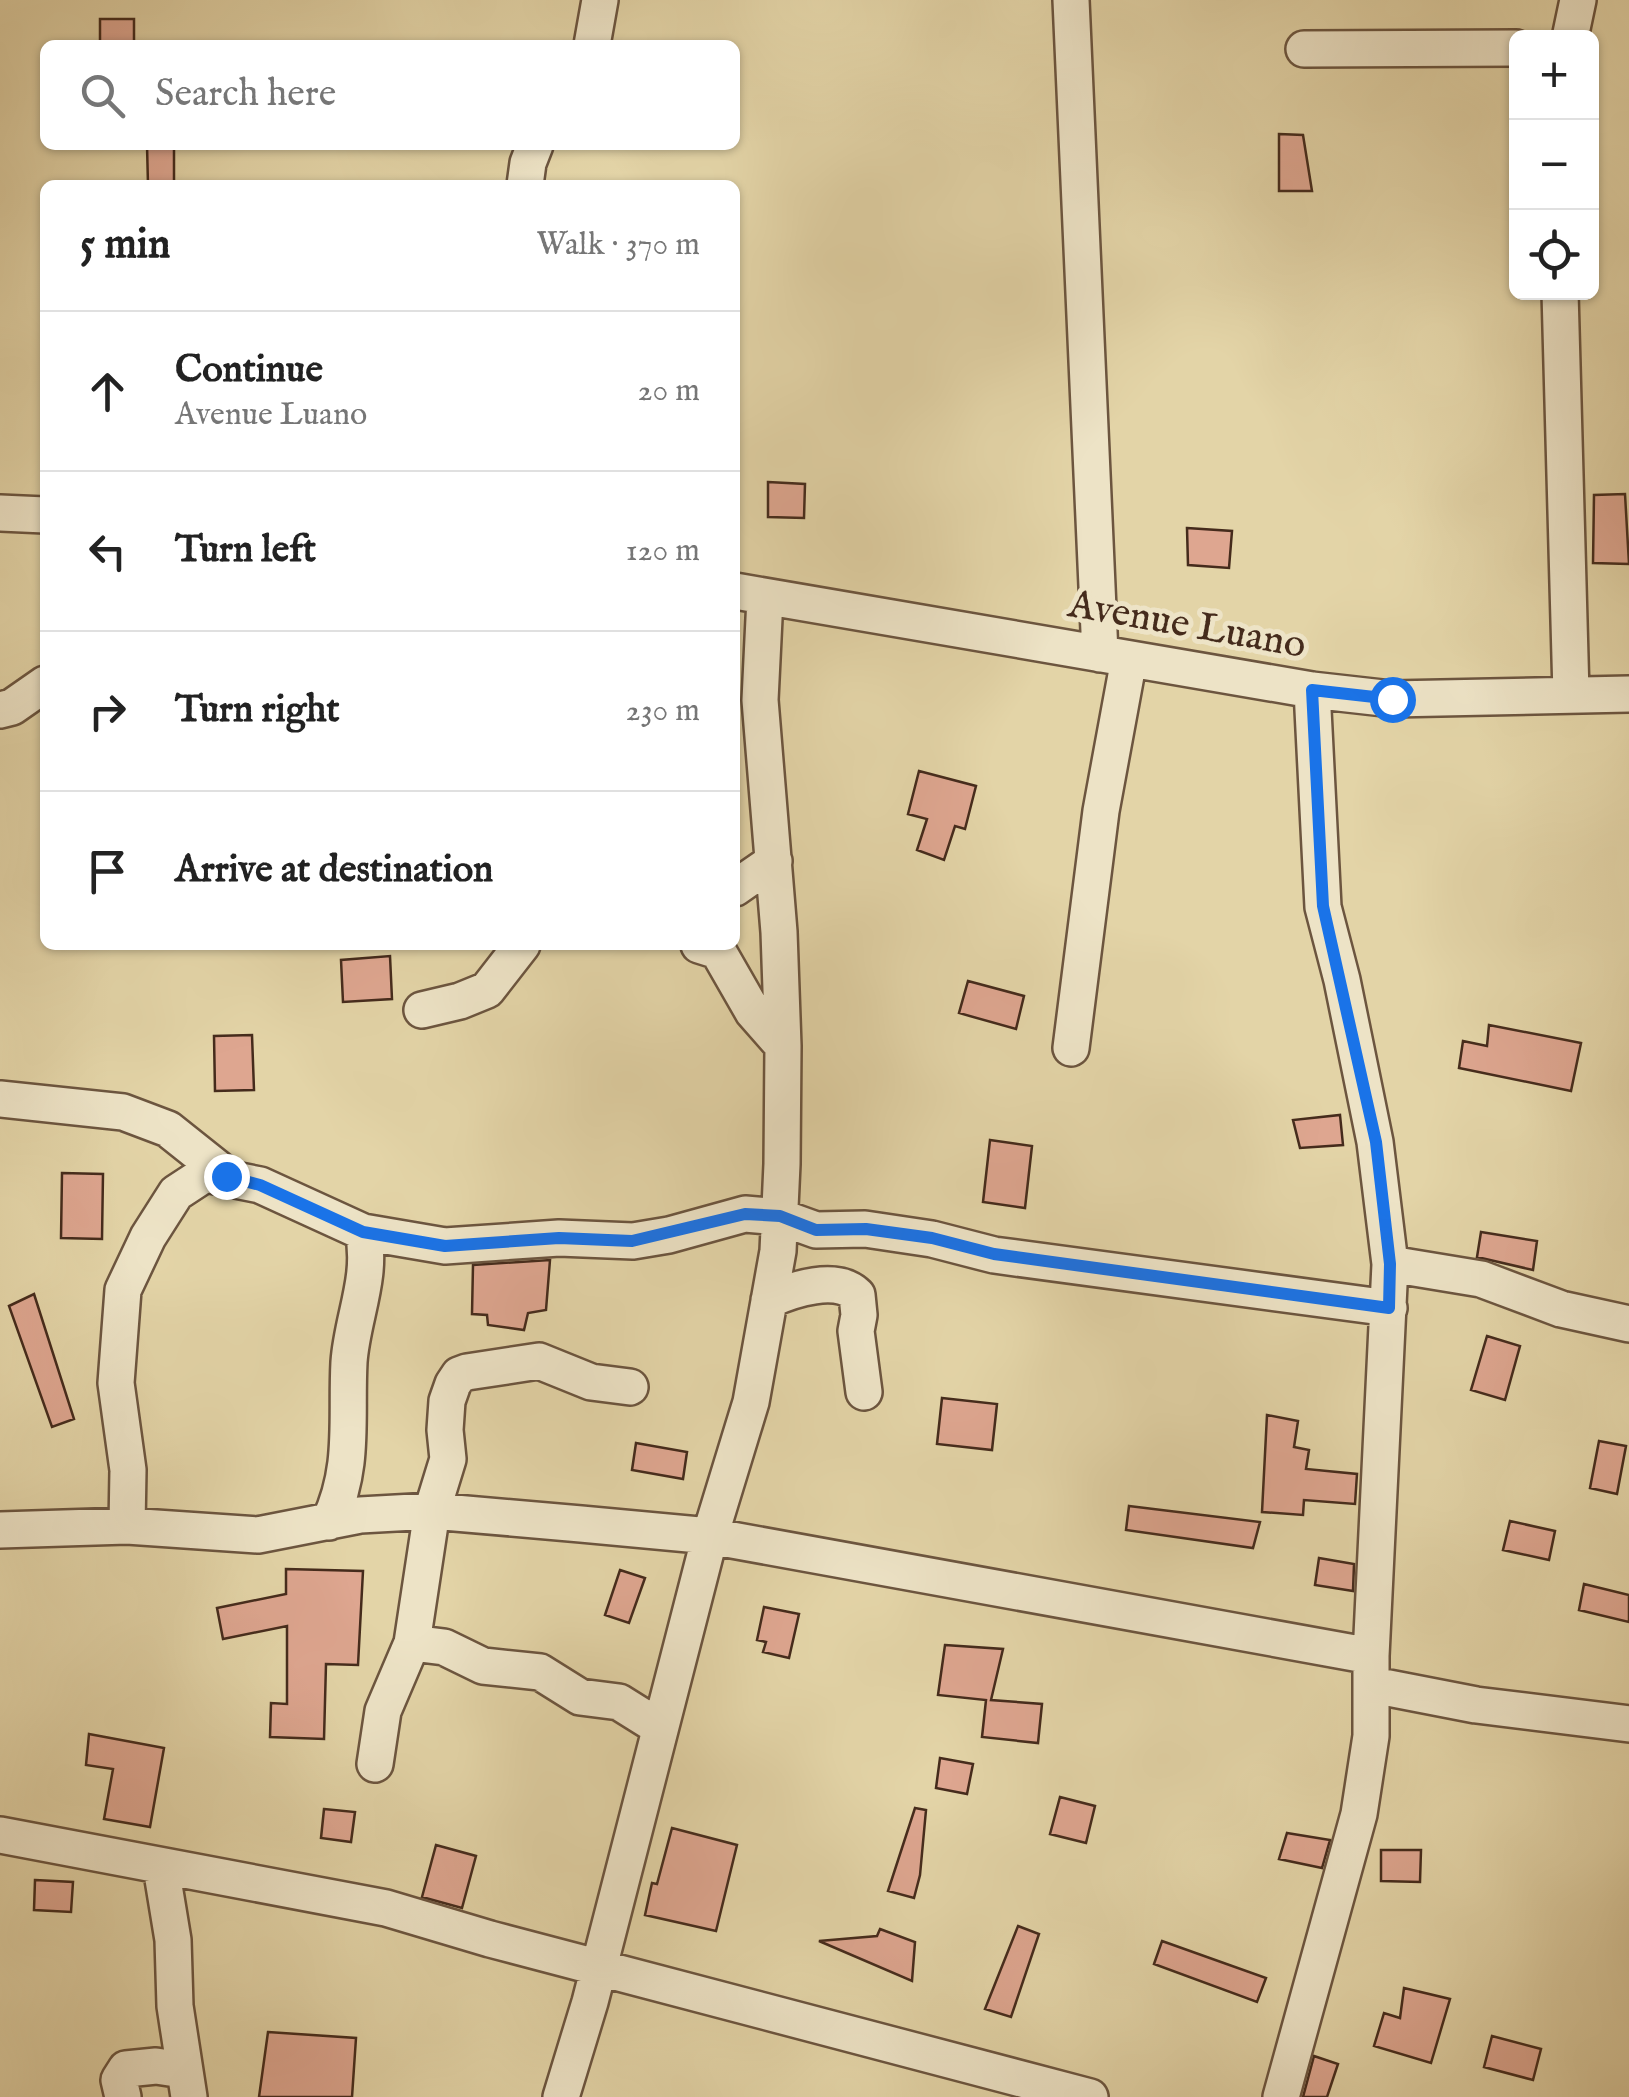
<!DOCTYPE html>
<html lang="en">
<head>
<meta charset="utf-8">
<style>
  :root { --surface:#fff; --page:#f6f6f6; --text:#222; --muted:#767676; --line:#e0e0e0 }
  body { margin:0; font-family:"IM FELL English",serif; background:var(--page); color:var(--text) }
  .controls { position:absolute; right:30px; top:30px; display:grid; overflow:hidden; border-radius:15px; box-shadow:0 2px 8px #0004 }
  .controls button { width:90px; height:90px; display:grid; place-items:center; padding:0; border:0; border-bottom:2px solid var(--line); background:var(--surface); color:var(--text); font:50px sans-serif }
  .stop { position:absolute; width:30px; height:30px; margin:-22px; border:8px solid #1a73e8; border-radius:50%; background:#fff }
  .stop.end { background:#1a73e8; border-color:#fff; box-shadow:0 2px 10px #0008 }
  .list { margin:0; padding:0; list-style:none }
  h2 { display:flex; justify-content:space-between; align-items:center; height:130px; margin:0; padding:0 40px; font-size:42px }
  h2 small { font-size:32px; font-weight:400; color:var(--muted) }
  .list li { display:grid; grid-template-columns:65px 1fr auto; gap:30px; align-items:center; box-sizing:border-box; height:160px; padding:0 40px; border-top:2px solid var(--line) }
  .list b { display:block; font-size:38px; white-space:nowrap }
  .list p { margin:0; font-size:32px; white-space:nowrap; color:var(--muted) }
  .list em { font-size:32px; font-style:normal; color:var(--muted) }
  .icon { flex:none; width:55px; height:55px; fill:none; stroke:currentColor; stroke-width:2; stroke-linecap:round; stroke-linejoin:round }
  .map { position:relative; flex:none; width:1629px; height:2097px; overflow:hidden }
  .search { position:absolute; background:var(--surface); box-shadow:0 2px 8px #0004; left:40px; top:40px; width:700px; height:110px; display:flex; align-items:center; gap:25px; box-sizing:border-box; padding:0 35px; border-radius:15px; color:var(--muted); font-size:38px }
  .panel { position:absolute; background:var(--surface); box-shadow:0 2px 8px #0004; left:40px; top:180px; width:700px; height:770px; border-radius:15px }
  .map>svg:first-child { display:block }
  .building { fill:#dea690; stroke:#452b1c; stroke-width:2.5 }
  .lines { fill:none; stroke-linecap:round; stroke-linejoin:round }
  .minor-casing { stroke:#6c553f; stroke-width:40 }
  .minor { stroke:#ede3c6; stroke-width:35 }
  .route { stroke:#1a73e8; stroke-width:12 }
  .labels { text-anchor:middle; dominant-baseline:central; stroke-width:10; stroke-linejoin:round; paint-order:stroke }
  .street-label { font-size:40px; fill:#452b1c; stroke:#ede3c6 }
</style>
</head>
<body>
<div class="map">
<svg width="1629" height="2097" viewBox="0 0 1629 2097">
  <rect width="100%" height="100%" fill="#e3d4a7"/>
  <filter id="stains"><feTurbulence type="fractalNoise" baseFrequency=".002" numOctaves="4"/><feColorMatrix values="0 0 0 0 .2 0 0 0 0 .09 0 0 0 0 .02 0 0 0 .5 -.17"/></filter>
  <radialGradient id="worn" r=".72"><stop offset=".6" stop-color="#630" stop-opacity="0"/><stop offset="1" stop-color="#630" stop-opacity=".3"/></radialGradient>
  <path class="building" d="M100,19H134V45H100Z
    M1279,134L1303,135L1312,191H1279Z
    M147,145H174V185H148Z
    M768,482L805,484L804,518L768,517Z
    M1625,494L1629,564L1593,563L1594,495Z
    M1187,528L1232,531L1229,568L1188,565Z
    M919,771L976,786L965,829L955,826L944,860L917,850L927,819L908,814Z
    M390,956L392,999L343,1002L341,960Z
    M968,981L1024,996L1016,1029L959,1013Z
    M1489,1025L1581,1043L1571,1091L1459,1068L1463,1041L1487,1046Z
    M252,1035L254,1090L215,1091L214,1036Z
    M1340,1115L1343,1145L1300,1148L1293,1120Z
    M990,1140L1032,1146L1025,1208L983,1202Z
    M62,1173L103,1174L102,1239L61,1238Z
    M1481,1232L1537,1241L1533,1270L1477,1257Z
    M550,1260L546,1310L528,1313L524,1330L488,1325L487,1315L472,1314L473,1265Z
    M34,1294L74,1419L52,1427L9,1306Z
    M1487,1336L1520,1346L1505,1400L1471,1390Z
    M942,1398L997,1404L992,1450L937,1444Z
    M1267,1415L1298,1421L1294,1447L1309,1450L1306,1469L1357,1474L1355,1504L1304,1500L1303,1515L1262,1512Z
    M1599,1441L1626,1446L1617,1494L1590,1488Z
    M636,1443L687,1452L683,1479L632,1470Z
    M1129,1506L1260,1522L1253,1548L1126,1530Z
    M1510,1521L1555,1531L1549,1560L1503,1550Z
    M1319,1558L1354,1564L1353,1591L1315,1585Z
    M286,1569L363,1571L358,1665L326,1664L324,1739L270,1737L271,1703L287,1704V1626L223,1639L217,1608L286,1594Z
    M620,1570L645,1578L629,1623L605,1615Z
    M1584,1584L1629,1595V1622L1579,1610Z
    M764,1607L799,1614L789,1658L763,1652L766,1642L757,1640Z
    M945,1645L1003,1649L991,1700L1042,1704L1038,1743L982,1737L986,1700L938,1695Z
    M89,1734L164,1748L150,1827L104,1819L113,1769L86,1765Z
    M940,1758L973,1764L967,1794L936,1788Z
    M1060,1797L1095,1806L1086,1843L1050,1834Z
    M915,1808L926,1810L920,1875L914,1898L888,1891Z
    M324,1809L355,1812L351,1842L321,1838Z
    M672,1828L737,1845L716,1931L645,1915L652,1883L657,1884Z
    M1287,1833L1330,1840L1322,1868L1279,1859Z
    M436,1845L476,1856L462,1908L422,1897Z
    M1381,1850H1421L1420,1882L1381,1881Z
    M35,1880L73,1882L71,1912L34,1910Z
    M1018,1926L1039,1934L1011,2017L985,2009Z
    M880,1929L915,1942L912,1981L819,1941L877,1936Z
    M1162,1941L1266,1978L1257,2002L1154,1964Z
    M1404,1988L1450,1999L1431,2063L1374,2046L1384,2013L1400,2018Z
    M268,2032L356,2038L352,2097H259Z
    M1492,2036L1541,2049L1533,2080L1484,2067Z
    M1314,2056L1338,2064L1327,2097H1303Z"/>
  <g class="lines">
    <g class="minor-casing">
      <path id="minor" d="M1071,0L1100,654
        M1570,38L1578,0
        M592,45L600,0
        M1304,49L1516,48
        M525,185L528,163L535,145
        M1560,292L1571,694
        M0,513L45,515
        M735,591L1312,690L1392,699L1629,694
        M0,710L12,707L45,684
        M735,888L774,861
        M699,945L718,951L753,1012L783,1046
        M422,1010L460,1001L487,990L522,945
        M1071,1048L1101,811L1129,659
        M0,1099L123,1112L168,1129L227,1176
        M1390,1264L1481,1279L1561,1309L1629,1324
        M769,1300C793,1289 837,1275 857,1295L859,1315L856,1331L864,1392
        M329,1522C355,1468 346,1419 349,1362C352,1318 373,1277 363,1232
        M127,1526L128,1470L116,1383L123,1290L148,1237L176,1193L205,1174L260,1185L363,1232L445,1246L559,1238L633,1241L669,1235L745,1214L780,1217L816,1230L865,1229L932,1239L994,1255L1389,1308
        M0,1530L127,1526L258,1535L360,1515L432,1511L581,1524L710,1536L1371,1656
        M412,1643L444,1647L483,1666L540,1672L580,1697L619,1702L659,1727
        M1373,1685L1476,1705L1629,1724
        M375,1764L383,1711L412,1643L432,1511L448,1459L445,1430L447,1401L453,1384L459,1375L467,1372L539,1361L591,1382L630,1387
        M0,1835L386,1908L490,1939L1090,2097
        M161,1867L173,1940L175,2006L189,2097
        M123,2097L119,2080L126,2069L156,2066L183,2070
        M561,2097L590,2002L710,1536L751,1402L778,1251L782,1164L783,1046L779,932L760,700L765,598
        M1281,2097L1359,1814L1371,1736V1656L1390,1264L1375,1142L1342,980L1323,907L1312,690"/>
    </g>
    <use href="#minor" class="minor"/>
  </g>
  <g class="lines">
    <path class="route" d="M226,1176L260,1185L363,1232L445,1246L559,1238L632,1241L745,1214L780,1216L816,1230L866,1229L932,1238L994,1254L1389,1308L1390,1264L1376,1142L1323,906L1312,690L1392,699"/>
  </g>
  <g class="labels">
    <g class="street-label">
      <text transform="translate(1187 626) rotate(10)">Avenue Luano</text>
    </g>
  </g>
  <rect width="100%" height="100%" filter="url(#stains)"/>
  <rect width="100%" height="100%" fill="url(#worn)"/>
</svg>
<div class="controls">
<button>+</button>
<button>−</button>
<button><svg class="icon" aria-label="locate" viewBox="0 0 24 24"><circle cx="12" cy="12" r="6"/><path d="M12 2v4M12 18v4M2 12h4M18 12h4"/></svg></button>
</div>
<div class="stop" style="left:1392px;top:699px"></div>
<div class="stop end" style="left:226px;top:1176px"></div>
<div class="search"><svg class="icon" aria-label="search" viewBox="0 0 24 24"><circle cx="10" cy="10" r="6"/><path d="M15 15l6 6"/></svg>Search here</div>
<section class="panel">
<h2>5 min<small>Walk · 370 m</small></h2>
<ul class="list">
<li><svg class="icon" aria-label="ahead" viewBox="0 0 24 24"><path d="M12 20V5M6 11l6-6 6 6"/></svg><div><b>Continue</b><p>Avenue Luano</p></div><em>20 m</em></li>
<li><svg class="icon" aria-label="left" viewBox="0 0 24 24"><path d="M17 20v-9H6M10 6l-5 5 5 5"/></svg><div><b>Turn left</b></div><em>120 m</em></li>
<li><svg class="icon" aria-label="right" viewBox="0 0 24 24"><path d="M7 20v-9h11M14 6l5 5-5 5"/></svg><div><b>Turn right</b></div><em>230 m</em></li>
<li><svg class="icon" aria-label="arrive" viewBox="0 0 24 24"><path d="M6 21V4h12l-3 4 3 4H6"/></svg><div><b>Arrive at destination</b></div></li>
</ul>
</section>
</div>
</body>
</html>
